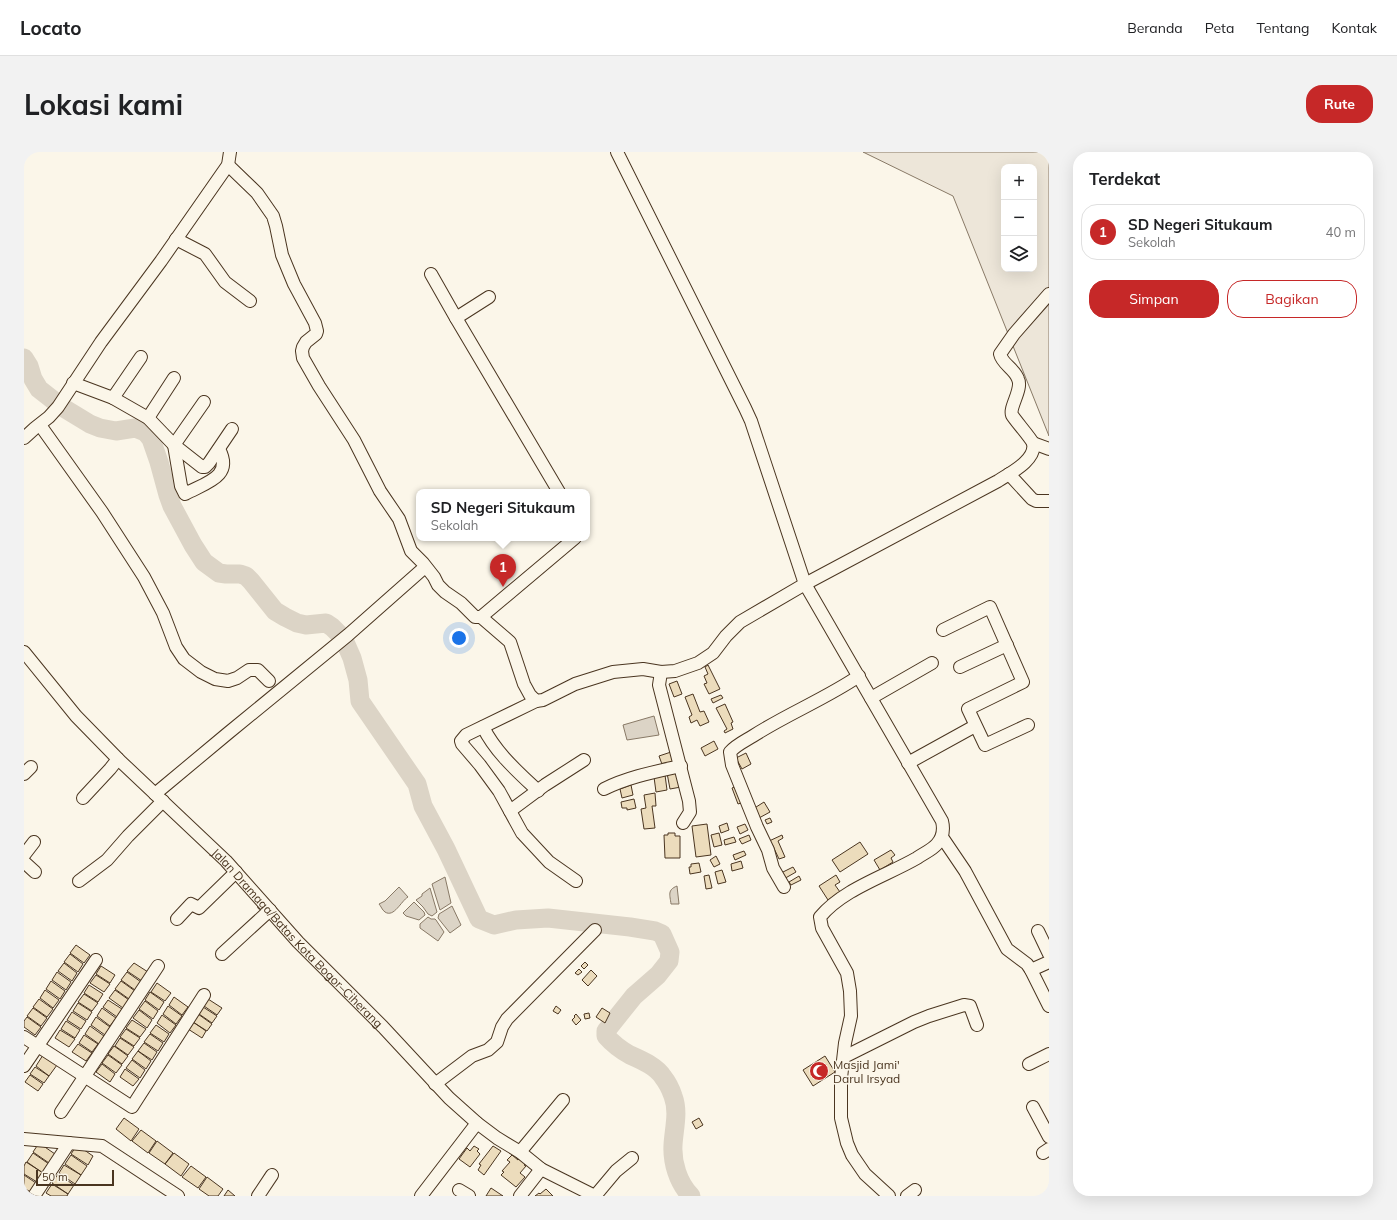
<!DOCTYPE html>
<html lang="id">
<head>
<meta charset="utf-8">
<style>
  :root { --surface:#fff; --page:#f2f2f2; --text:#202124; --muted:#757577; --line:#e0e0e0; --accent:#c62828 }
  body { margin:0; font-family:Mulish,sans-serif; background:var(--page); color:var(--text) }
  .controls { position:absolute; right:12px; top:12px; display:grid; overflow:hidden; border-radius:8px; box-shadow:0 4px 16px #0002 }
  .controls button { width:36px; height:36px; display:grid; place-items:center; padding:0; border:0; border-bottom:1px solid var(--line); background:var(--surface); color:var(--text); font:20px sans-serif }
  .scale { position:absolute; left:12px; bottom:10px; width:78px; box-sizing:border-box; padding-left:4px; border:2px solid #4a3520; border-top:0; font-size:11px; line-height:14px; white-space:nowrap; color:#4a3520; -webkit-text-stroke:3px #fbf6e9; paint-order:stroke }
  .you { position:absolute; left:435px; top:486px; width:14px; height:14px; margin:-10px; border:3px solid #fff; border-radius:50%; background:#1a73e8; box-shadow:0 0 0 6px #1a73e833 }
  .badge { display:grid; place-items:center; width:26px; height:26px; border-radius:50%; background:var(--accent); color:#fff; font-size:13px; font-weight:700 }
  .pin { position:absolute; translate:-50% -33px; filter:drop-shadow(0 1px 2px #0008) }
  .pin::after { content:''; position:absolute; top:21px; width:14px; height:12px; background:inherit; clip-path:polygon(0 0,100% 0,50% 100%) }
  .popup { position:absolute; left:392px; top:337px; width:174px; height:52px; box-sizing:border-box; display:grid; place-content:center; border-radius:8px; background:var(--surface); filter:drop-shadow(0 1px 3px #0005); font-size:13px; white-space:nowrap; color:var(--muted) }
  .popup b { font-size:15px; color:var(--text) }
  .popup::after { content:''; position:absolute; left:50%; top:100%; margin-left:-8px; border:8px solid transparent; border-top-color:var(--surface) }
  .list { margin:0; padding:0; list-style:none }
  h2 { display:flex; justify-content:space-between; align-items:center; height:52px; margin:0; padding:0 16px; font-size:17px }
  h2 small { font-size:13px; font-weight:400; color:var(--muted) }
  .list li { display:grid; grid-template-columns:26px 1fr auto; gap:12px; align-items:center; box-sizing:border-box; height:56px; margin:0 8px 8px; padding:0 8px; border:1px solid var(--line); border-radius:16px }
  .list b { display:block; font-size:15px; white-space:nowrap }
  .list p { margin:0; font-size:13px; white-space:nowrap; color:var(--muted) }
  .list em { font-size:13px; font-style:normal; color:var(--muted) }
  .actions { display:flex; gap:8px; padding:12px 16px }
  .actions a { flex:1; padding:9px 0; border:1px solid var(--accent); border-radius:16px; text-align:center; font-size:14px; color:var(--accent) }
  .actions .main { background:var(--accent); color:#fff }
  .icon { flex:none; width:22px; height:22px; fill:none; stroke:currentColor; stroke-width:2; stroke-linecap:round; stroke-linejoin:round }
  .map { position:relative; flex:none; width:1025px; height:1044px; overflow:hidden; border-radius:16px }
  header { display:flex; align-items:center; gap:24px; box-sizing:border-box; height:56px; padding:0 20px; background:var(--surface); border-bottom:1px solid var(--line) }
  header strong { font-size:19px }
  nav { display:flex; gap:22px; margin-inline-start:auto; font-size:14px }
  .intro { display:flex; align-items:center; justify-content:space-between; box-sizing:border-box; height:96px; padding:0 24px }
  h1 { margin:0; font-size:28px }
  .button { padding:10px 18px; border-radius:16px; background:var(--accent); color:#fff; font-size:14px; font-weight:700 }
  main { display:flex; gap:24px; padding:0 24px }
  aside { flex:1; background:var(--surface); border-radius:16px; box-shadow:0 4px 16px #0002 }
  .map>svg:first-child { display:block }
  .green { fill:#ede6d9; stroke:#887966; fill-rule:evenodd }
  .water { fill:#dcd4c6; stroke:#887966 }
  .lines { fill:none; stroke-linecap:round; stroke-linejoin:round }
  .river { stroke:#dcd4c6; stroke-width:19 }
  .building { fill:#ecdcbc; stroke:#4a3520 }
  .minor-casing { stroke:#4a3520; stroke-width:14 }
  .minor { stroke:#fbf6e9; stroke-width:12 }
  .labels { text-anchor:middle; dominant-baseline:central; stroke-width:3; stroke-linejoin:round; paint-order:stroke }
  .street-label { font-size:12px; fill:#4a3520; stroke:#fbf6e9 }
  .poi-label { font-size:12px; fill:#4a3520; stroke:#fbf6e9; text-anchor:start }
</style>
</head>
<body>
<header>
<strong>Locato</strong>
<nav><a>Beranda</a><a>Peta</a><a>Tentang</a><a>Kontak</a></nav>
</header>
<div class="intro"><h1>Lokasi kami</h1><a class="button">Rute</a></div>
<main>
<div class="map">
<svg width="1025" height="1044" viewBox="0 0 1025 1044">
  <rect width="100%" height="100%" fill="#fbf6e9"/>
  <path class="green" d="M839,0H1025V284L929,44ZM980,15H1010V117H980Z"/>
  <path class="water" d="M630,564L635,583L603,588L599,573Z
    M421,725L427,751L416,758L408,732Z
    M653,734L655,752H647C646,743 643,738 653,734Z
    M375,735L384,745C377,749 370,766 361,760C358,758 357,754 355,752L361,749Z
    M406,736L413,760L408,764L404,762L399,755L392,748L398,744V742Z
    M390,750L400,760L401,763L395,768L382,764L379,761Z
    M428,754L437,773L426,781L414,766L415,762Z
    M404,765L407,767H411L412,768L420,780L414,789L396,776V772Z"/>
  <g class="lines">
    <path class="river" d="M0,206L5,214L9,227L15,237L38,255L66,272L76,276L92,279L111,276L121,280L124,283L127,287L135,310L144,343L148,354L169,393L180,410L195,421L202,422H216L222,424L227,429L251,459L261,465L273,471L282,473L302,471L308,475L315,482L321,490L328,506L334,528L336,549L393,632L399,654L422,697L455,767L470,773L492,768L524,766L606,775L631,779L638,782L646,800L645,809L634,823L610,844L582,879V884C589,892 597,898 606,903C617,908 632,914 639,925C643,930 647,938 649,944C655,960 650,976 649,993C648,1010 654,1031 667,1044"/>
  </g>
  <path class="building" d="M684,513L696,537L685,542L680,532L683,531L680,524L684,522L681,515Z
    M653,529L658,542L650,545L645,532Z
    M669,542L676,560L680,559L685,570L676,574L673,568L667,571L665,565L668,563L661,545Z
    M697,543L699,546L689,551L687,547Z
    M701,552L709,570L707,571L709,577L701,581L700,579L703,577L692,556Z
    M690,589L694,597L681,604L677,596Z
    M647,600L651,612L639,615L635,604Z
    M722,601L727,612L718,617L712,606Z
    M654,619L657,635L646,637L643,621Z
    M641,623L643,638L632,640L630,625Z
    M607,633L609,643L598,646L596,637Z
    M715,633L722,649L714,652L708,636Z
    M631,641L632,654H628L631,676L620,677L617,657L622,656L620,643Z
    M610,647L612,656L603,658V656H598L597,650Z
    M740,650L746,660L735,666L729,657Z
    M746,666L748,670L743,672L741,668Z
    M703,671L705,678L697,681L695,674Z
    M683,672L687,703L672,705L668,674Z
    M721,672L724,678L716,682L713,675Z
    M644,681H651V684H656V706H641L640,683H644Z
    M695,681L698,693L690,695L687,683Z
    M725,683L727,688L718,692L715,687Z
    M758,683L759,686L754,689L761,705L755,707L748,692L745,693L743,690Z
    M710,685L712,690L701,693L700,688Z
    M836,690L844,702L816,720L808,708Z
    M867,698L871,703L867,706L869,710L856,718L850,708Z
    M720,699L722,703L711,708L709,703Z
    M692,704L696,712L690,715L686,708Z
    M717,709L719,716L708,719L707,712Z
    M675,711L677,720L666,722L665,715H667V712Z
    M769,715L772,720L758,728L755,722Z
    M698,718L702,730L694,732L691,720Z
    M685,723L688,736L682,737L680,724Z
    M812,723L816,730L811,733L816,740L804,748L795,734Z
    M775,724L777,728L767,733L765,730Z
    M52,793L66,803L60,811L46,801Z
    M46,802L59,812L54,820L40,810Z
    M561,810L564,813L560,817L557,814Z
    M40,811L53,821L48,829L34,819Z
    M110,811L124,820L118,829L103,819Z
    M77,814L91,823L86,831L72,822Z
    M555,817L558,820L554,823L551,821Z
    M567,818L573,824L564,834L558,828Z
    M33,820L47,830L42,838L28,828Z
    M103,820L117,830L111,838L97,828Z
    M72,823L86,832L80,840L66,831Z
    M27,829L41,839L36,847L22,837Z
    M97,829L111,839L105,847L91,837Z
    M133,831L147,841L141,849L127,840Z
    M65,833L79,842L74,850L60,841Z
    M21,838L35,848L29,856L16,846Z
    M91,838L105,848L99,856L85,846Z
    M126,840L140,850L135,858L121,848Z
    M60,842L74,851L68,859L54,850Z
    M150,845L164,855L158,863L145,853Z
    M15,847L29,857L23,865L9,855Z
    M184,847L198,856L193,863L180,854Z
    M84,848L98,857L93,865L79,855Z
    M121,849L134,859L129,867L115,857Z
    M54,851L68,860L63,868L49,859Z
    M144,854L158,864L152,872L139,862Z
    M532,854L537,858L534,862L529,859Z
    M179,855L193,864L188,871L175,862Z
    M9,856L23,866L17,874L3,864Z
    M78,856L92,866L86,874L73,864Z
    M578,856L586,861L581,871L572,865Z
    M115,858L128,868L123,876L109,866Z
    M48,860L62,869L57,877L43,868Z
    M565,861L566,866L561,867L560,862Z
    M174,862L188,872L183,879L169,870Z
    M552,862L557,868L552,873L548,868L551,865L550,864Z
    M138,863L152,873L146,881L133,871Z
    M3,865L17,875L11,883L0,875V869Z
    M72,865L86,875L81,883L67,873Z
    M108,868L122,877L116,885L102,876Z
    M42,869L56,878L51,886L37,877Z
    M169,870L182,879L178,886L164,877Z
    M132,873L145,882L140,890L126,881Z
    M66,874L80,884L75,892L61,882Z
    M102,877L116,886L110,894L96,885Z
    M36,878L51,887L45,895L31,886Z
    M126,882L139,891L134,899L120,890Z
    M60,883L74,892L68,900L55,891Z
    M96,886L110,895L104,903L91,894Z
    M120,891L133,900L128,908L114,899Z
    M54,892L68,901L62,909L48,900Z
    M90,894L104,904L98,912L84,902Z
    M114,899L127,909L122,917L108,907Z
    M19,903L33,913L25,924L12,914Z
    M84,903L98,913L92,921L78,911Z
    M801,904L811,920L789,934L779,918Z
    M108,908L121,918L116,926L102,916Z
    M78,912L91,922L86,930L72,920Z
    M11,915L25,924L20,931L6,922Z
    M101,917L115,927L109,934L96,925Z
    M6,923L19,932L14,939L1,930Z
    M100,966L115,977L107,989L92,977Z
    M675,966L679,973L672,977L668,970Z
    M117,978L132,989L124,1001L108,989Z
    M133,989L149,1001L141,1012L125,1001Z
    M15,991L31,1002L25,1011L9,1000Z
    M53,993L69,1004L64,1013L47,1002Z
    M450,994L455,997L453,999L456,1002L446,1015L435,1007L443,996L446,999Z
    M469,994L477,999L460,1023L454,1018L457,1013L455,1012Z
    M9,1001L25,1012L19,1021L3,1010Z
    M150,1001L165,1012L157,1024L141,1012Z
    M47,1003L63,1014L57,1023L41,1012Z
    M488,1003L494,1008L496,1006L502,1011L500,1013L502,1014L496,1021L501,1025L492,1035L477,1023L480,1020L478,1019L486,1010L483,1008Z
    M2,1010L19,1021L13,1030L0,1022V1014Z
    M40,1013L57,1023L51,1032L35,1021Z
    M167,1014L182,1025L174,1036L158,1025Z
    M34,1022L50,1033L44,1042L28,1031Z
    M0,1023L12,1031L6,1040L0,1036Z
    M183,1025L199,1037L194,1044H185L175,1037Z
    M28,1032L44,1042L43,1044H27L22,1041Z
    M0,1036L6,1040L3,1044H0Z
    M467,1036L479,1044H462Z
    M522,1037L529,1044H511L515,1041L516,1042Z
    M204,1038L211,1044H200Z"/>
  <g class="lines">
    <g class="minor-casing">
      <g id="minor">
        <path d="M593,0L721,256L727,269L781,432L918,669C920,677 919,685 913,692C908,698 900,701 893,706C862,724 819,737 796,765L798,776L823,821L826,839L827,864L821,891L817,926V966L823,991L828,1003L841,1022L865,1044"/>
        <path d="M204,13L233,41L249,64L252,74L258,103L270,132L291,171L293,179L292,182L282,190L279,195L278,199L279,206L295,234L330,288L356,339L375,367L387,399L399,411L410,425L414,433L421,440L437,451L451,465H457L486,490L500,532L506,543L512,549L519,548L551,532L589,520L619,517L637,520L651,519L674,511L689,501L702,484L716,470L781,432L974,329C986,321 1013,308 1009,291C1006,285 990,267 988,263C985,255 999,237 994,227C991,217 978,212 976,202L990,182L1025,142"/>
        <path d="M152,87L181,102L201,130L226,149"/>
        <path d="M407,122L432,166L535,340"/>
        <path d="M432,166L465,145"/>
        <path d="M49,231L89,246L117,205"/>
        <path d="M89,246L124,266L150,293L178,315H181L185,311L208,277"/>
        <path d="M180,250L150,293L157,334L161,342C181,331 210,325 195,297"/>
        <path d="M124,266L150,226"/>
        <path d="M16,273L78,360L120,425L139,461L152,495L160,507L177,520L191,527L204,529L213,526L225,518H234L245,529"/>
        <path d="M0,286L11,276L25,265L34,255L77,190L137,109L197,23L204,13L206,0"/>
        <path d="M1009,291L1025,297"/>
        <path d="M985,322L1008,347L1012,349H1025"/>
        <path d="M457,465L551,386"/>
        <path d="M919,478L966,455L999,530L944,557L961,593L1004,573"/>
        <path id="s1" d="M0,500L52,564L94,607L202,709L274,790L359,875L425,946L453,971L473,986L496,1000L517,1017L571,1044"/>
        <path d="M936,515L983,493"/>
        <path d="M637,520L635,533L665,649L666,660L659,671"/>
        <path d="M847,546L908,511"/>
        <path d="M512,549L442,583L437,589L438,592L456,613L475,639L498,681L525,710L552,729"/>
        <path d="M459,575C472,601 493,619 514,639"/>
        <path d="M884,611L951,574"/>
        <path d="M0,622L7,615"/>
        <path d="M580,637C604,625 630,620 657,614"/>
        <path d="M131,642L203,582L324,483L401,415"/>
        <path d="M59,646L86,617L94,607"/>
        <path d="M486,659L521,633L560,608"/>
        <path d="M918,685L941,719L983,797L1003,812L1007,818L1025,854"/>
        <path d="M0,703L10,690"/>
        <path d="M0,710L11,720"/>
        <path d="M55,729L83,708L104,684L139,649"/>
        <path d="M760,735L749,716L744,698L733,675L708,613L706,600C712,593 721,589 729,584C763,562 801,547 835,524"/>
        <path d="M153,767L167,752L175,756L212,720"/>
        <path d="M1014,779L1025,802"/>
        <path d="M198,802L246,758"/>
        <path d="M1007,818L1025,810"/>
        <path d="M0,885L108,955L180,843"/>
        <path d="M820,905L890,870L905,864L940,853L946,854L953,873"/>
        <path d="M1005,912L1025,902"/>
        <path d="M0,914L72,808"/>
        <path d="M411,932L448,904L464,898L473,890L478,875L483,867L571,778"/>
        <path d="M1009,955L1025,985"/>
        <path d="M37,960L134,814"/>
        <path d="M0,987L78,994L154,1044"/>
        <path d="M496,1000L539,948"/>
        <path d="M1019,1001L1025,997"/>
        <path d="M435,1038L445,1044"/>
        <path d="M10,1044L45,991"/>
        <path d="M234,1044L248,1023"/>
        <path d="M397,1044L453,971"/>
        <path d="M496,1044L517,1017"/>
        <path d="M571,1044L592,1019L608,1006"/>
        <path d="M883,1044L891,1038"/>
      </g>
    </g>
    <use href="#minor" class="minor"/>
  </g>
  <defs>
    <g id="mosque-disc" transform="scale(1)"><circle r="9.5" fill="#c62828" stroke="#fbf6e9"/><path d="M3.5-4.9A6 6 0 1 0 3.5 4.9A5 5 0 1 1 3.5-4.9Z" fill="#fff"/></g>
  </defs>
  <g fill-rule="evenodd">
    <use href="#mosque-disc" x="795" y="919"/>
  </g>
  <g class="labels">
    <g class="street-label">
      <text stroke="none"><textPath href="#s1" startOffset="396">Jalan Dramaga/Batas Kota Bogor–Ciherang</textPath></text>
    </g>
    <g class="poi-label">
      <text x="809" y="912">Masjid Jami'<tspan x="809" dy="14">Darul Irsyad</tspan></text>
    </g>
  </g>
</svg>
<div class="controls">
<button>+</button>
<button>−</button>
<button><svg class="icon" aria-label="layers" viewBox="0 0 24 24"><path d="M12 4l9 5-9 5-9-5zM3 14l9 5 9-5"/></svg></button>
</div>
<div class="scale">50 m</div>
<div class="you"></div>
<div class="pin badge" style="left:479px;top:435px">1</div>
<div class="popup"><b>SD Negeri Situkaum</b>Sekolah</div>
</div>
<aside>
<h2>Terdekat<small></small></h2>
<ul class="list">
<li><span class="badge">1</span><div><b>SD Negeri Situkaum</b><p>Sekolah</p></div><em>40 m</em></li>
</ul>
<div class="actions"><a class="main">Simpan</a><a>Bagikan</a></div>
</aside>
</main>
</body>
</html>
